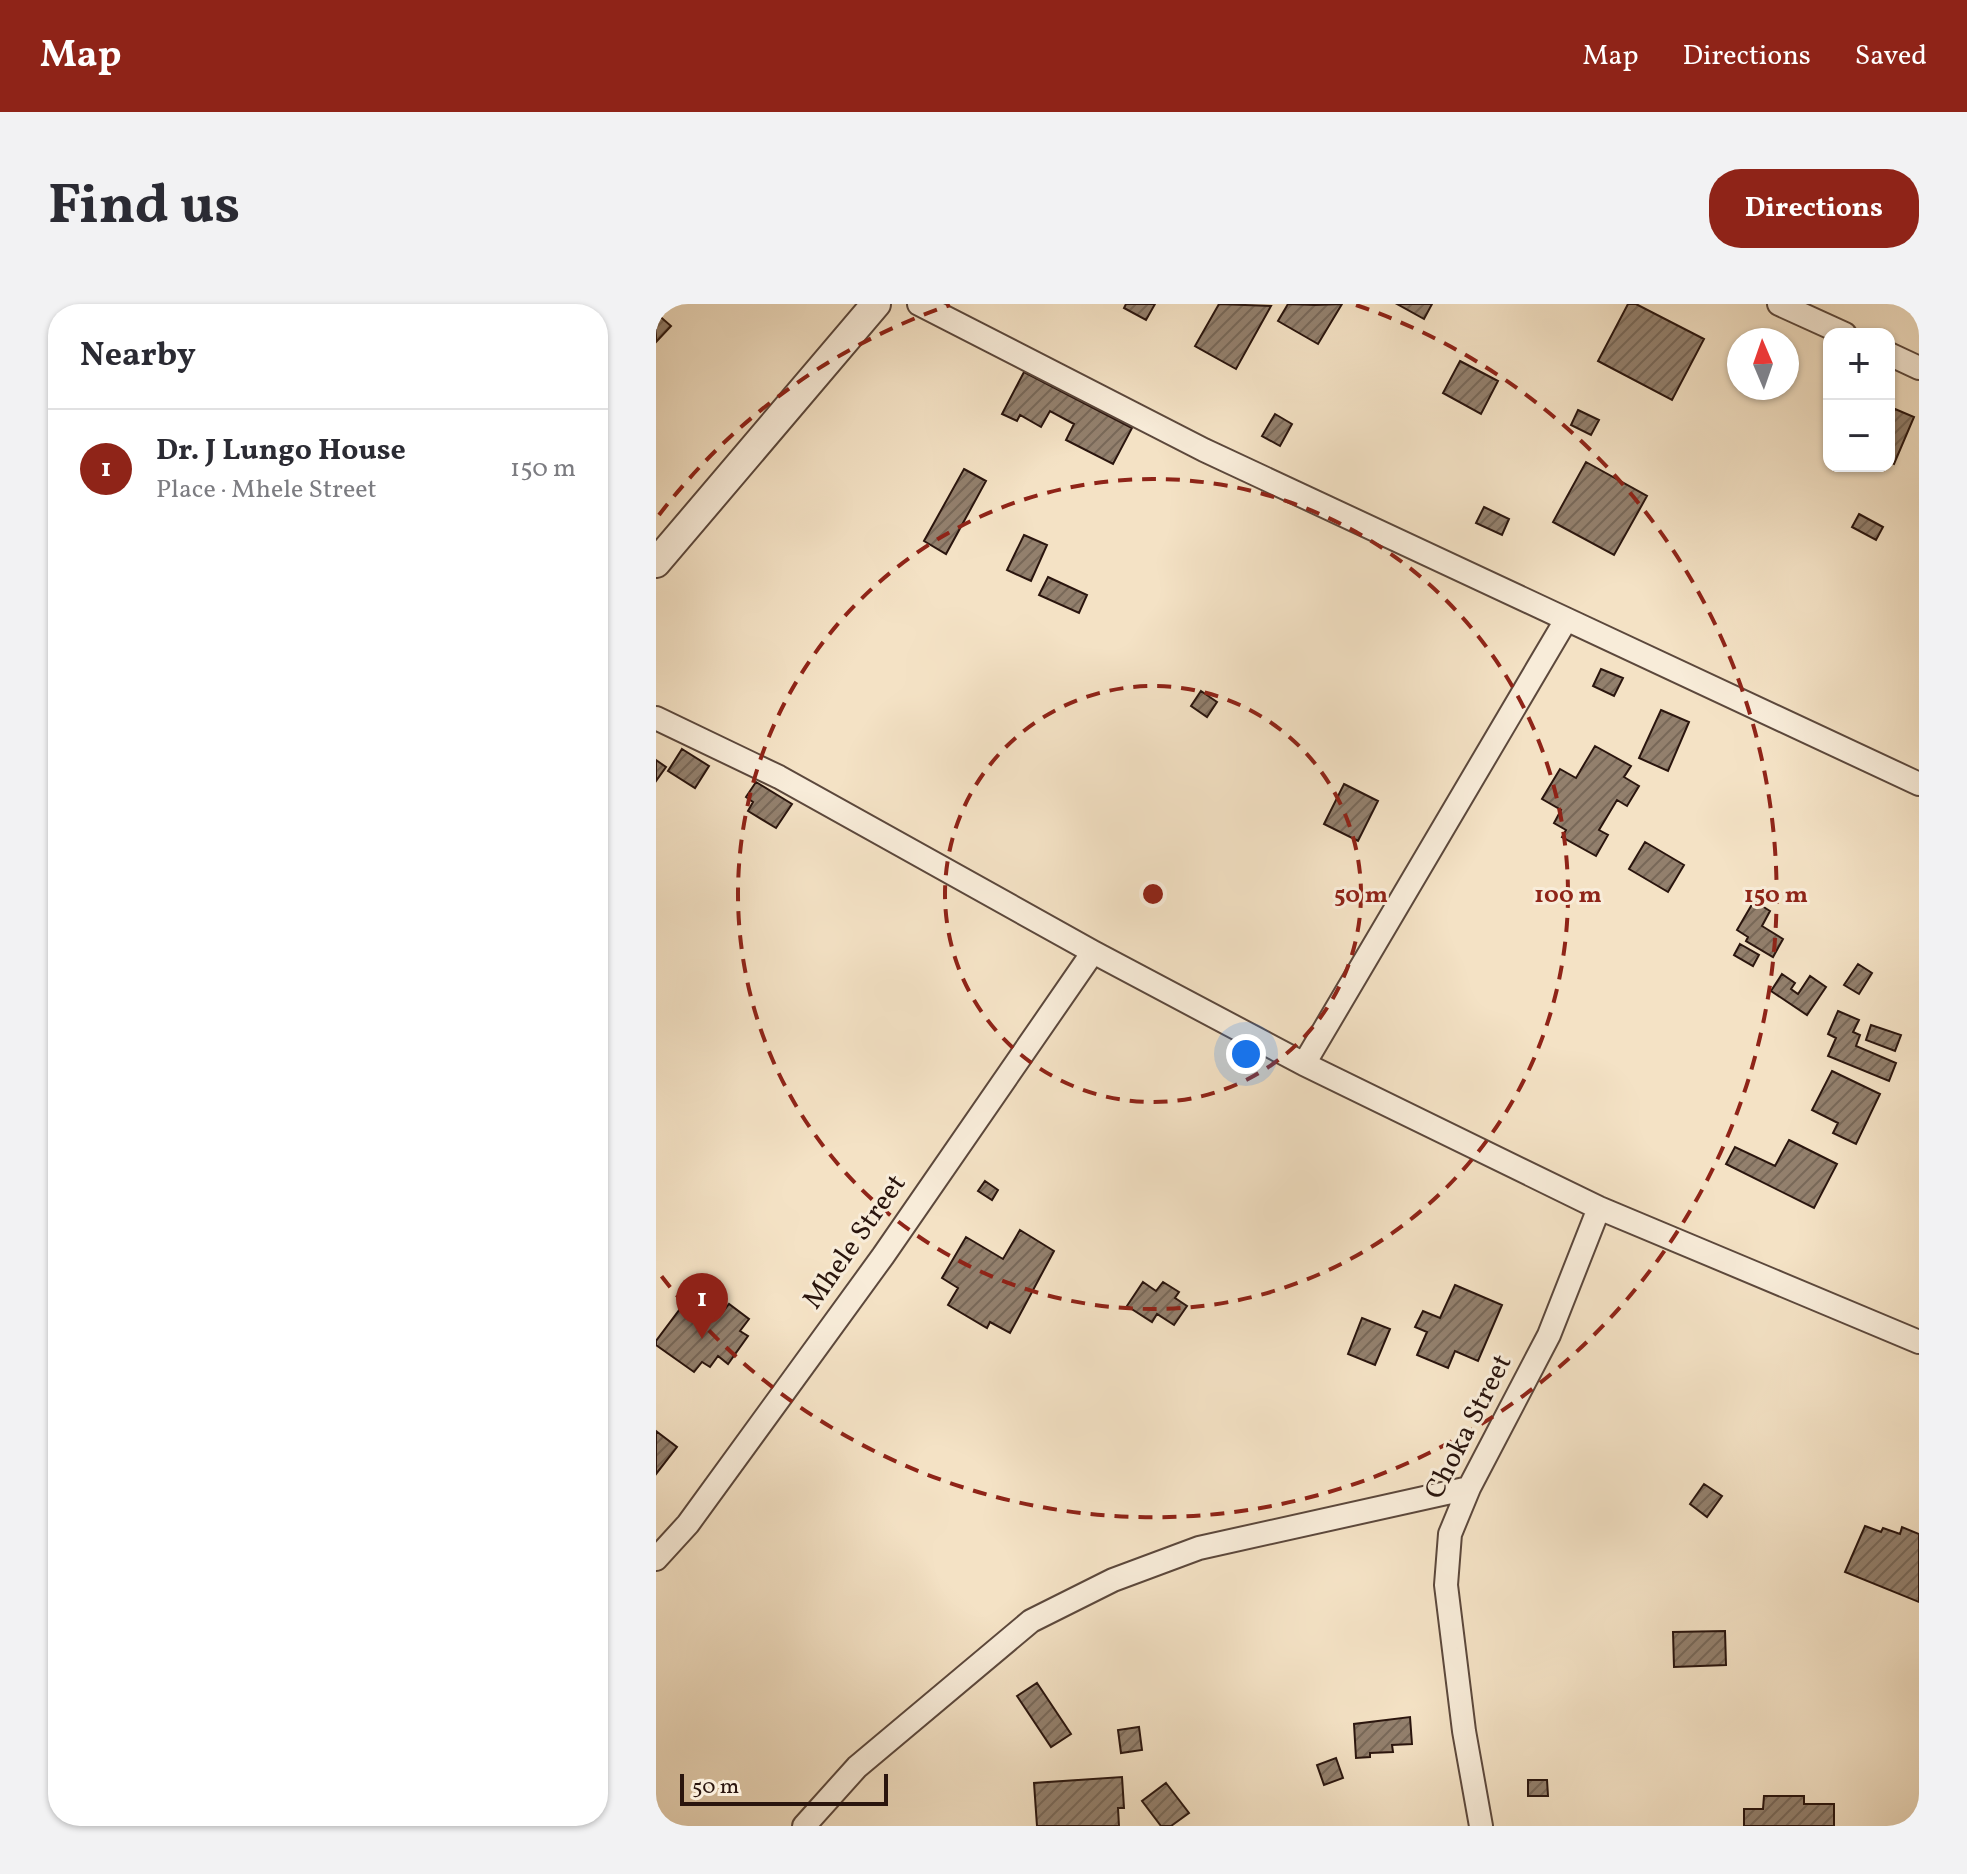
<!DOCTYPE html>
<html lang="en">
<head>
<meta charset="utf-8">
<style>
  :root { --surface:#fff; --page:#f2f2f3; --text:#2b2b33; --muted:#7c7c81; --line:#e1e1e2; --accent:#8f2418 }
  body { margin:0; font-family:Vollkorn,serif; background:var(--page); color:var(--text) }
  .controls { position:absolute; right:24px; top:24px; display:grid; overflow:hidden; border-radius:16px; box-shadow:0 2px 6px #0004 }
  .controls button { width:72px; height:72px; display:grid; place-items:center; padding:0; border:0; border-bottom:2px solid var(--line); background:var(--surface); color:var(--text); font:40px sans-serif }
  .compass { position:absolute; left:1071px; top:24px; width:72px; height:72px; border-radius:50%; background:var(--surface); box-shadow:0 2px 6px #0004; rotate:358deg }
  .scale { position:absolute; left:24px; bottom:20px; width:208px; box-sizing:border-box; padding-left:8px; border:4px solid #2a150e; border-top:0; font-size:22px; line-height:28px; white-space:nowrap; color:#2a150e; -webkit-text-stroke:6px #f8ecd9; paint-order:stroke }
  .you { position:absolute; left:590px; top:750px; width:28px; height:28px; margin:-20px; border:6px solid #fff; border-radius:50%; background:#1a73e8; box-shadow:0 0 0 12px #1a73e833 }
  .badge { display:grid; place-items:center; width:52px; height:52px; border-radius:50%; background:var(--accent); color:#fff; font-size:26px; font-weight:700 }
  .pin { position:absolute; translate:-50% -66px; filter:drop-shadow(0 2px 4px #0008) }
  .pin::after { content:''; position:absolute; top:42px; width:28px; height:24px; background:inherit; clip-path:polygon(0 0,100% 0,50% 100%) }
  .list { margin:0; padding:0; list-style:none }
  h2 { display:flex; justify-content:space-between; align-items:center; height:104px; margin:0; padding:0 32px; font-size:34px }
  h2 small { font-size:26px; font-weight:400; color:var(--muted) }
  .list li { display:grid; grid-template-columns:52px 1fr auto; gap:24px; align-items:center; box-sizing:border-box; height:120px; padding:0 32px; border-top:2px solid var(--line) }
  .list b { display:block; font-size:30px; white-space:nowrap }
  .list p { margin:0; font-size:26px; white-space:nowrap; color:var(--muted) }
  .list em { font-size:26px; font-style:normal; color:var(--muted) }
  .map { position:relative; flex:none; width:1263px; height:1522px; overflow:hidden; border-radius:32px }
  header { display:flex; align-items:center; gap:48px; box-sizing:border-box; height:112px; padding:0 40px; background:var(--accent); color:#fff }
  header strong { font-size:38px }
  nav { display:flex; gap:44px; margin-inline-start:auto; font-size:28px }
  .intro { display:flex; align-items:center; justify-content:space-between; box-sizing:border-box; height:192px; padding:0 48px }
  h1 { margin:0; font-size:56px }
  .button { padding:20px 36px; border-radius:32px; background:var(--accent); color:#fff; font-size:28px; font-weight:700 }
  main { display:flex; gap:48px; padding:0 48px }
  aside { flex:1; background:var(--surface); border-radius:32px; box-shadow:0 2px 6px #0004 }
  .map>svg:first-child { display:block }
  .building { fill:url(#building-hatch); stroke:#2a150e; stroke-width:2 }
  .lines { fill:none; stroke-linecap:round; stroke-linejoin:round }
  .minor-casing { stroke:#5c483c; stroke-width:26 }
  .tertiary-casing { stroke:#5c483c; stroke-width:32 }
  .minor { stroke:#f8ecd9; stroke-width:22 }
  .tertiary { stroke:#f8ecd9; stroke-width:28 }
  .ring { fill:none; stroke:#8f2418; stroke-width:4; stroke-dasharray:14 10 }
  .labels { text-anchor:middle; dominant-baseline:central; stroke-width:6; stroke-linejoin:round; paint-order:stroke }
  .street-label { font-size:28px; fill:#2a150e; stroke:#f8ecd9 }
  .centre { fill:#8f2418; stroke:#f8ecd9; stroke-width:4 }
  .ring-label { font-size:24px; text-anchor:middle; font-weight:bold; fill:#8f2418; stroke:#f8ecd9; stroke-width:6; stroke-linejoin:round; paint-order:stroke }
</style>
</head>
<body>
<header>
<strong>Map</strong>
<nav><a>Map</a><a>Directions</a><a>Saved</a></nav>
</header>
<div class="intro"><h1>Find us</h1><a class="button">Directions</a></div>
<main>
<aside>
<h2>Nearby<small></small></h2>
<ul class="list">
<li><span class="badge">1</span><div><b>Dr. J Lungo House</b><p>Place · Mhele Street</p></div><em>150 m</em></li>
</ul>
</aside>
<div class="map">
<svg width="1263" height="1522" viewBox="0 0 1263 1522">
  <defs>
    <pattern id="building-hatch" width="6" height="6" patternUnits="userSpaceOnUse" patternTransform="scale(2)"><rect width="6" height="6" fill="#93806d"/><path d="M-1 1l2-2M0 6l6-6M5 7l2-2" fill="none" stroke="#786858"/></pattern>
  </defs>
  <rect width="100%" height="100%" fill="#f4e2c5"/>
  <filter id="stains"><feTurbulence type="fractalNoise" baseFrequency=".0025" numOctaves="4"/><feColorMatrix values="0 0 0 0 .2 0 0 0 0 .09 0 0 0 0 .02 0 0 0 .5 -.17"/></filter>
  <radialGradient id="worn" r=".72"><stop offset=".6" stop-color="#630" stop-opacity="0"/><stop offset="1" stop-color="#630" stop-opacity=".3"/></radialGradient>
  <path class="building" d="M470,0H499L490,16L468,4Z
    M563,0L615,2L580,65L539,42Z
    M632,0L659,1L686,0L662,40L622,17Z
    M741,0H776L768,15Z
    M972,0H980L1048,35L1016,96L942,57Z
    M0,9L15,22L0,38Z
    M804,57L842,77L825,110L787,89Z
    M368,68L476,124L457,160L410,136L418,120L394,107L385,123L364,111L361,117L346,110Z
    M1239,105L1258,113L1238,160L1233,158V119Z
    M922,106L943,116L935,131L915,121Z
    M619,110L636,120L624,142L606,132Z
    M930,158L991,192L958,251L897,218Z
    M308,165L330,177L290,250L268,237Z
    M828,203L853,215L846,231L820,219Z
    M1203,210L1227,223L1220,236L1196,223Z
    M368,231L391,241L375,277L351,266Z
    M392,273L431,291L423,309L383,291Z
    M945,365L967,374L958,392L937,382Z
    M545,387L561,398L551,413L535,402Z
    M1005,406L1033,418L1012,467L983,454Z
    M939,442L975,462L968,473L983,482L971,502L961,496L943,526L952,531L940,552L906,533L910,526L898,519L905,506L886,495L904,465L920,474Z
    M26,445L53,462L39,484L12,467Z
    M0,456L10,463L0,477Z
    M100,478L136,500L120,524L92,507L97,498L90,493Z
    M688,480L722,497L702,537L668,520Z
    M989,538L1028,561L1012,588L973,565Z
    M1098,597L1114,607L1106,622L1127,635L1117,653L1090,637L1092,633L1081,626Z
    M1084,640L1103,651L1097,662L1078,651Z
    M1202,660L1216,669L1203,690L1188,681Z
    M1126,670L1139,679L1135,685L1142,690L1154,672L1170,683L1151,711L1115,687Z
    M1182,707L1203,716L1197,728L1204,731L1200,742L1240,759L1233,777L1172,752L1180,734L1172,730Z
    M1215,721L1245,731L1239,747L1210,736Z
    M1176,767L1224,790L1200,840L1177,829L1182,819L1156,806Z
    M1133,836L1181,860L1158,904L1070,860L1079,843L1119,862Z
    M329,877L342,886L336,896L322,887Z
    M364,926L398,947L354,1029L334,1018L331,1024L292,1001L302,984L286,974L310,933L347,955Z
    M487,978L500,987L507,978L523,988L519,994L531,1002L518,1021L501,1010L496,1018L471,1002Z
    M799,981L846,1001L822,1057L799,1047L792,1064L761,1051L771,1028L759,1023L767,1007L784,1014Z
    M52,999L66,1009L73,1000L93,1015L84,1027L92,1032L72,1060L62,1052L54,1063L46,1058L38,1068L0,1041V1037L27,1001L42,1012Z
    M706,1014L734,1025L719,1061L692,1050Z
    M0,1127L21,1143L0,1170Z
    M1048,1180L1066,1192L1051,1213L1034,1200Z
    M1209,1222L1225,1228L1227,1224L1244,1230L1246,1223L1263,1230V1298L1189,1268Z
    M1069,1327L1070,1361L1018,1363L1017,1328Z
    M381,1379L415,1430L395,1443L361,1392Z
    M754,1413L756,1440L736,1441L737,1448L714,1449V1453L700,1454L698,1420Z
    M483,1423L486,1446L465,1449L462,1426Z
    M680,1454L687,1474L668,1481L661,1461Z
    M466,1473L468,1504H462L463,1522H381L378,1479Z
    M872,1476H891L892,1492H872Z
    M510,1479L533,1509L515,1522H505L486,1497Z
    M1108,1492H1148V1500H1178V1522H1088V1505H1107Z"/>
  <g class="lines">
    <g class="minor-casing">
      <path id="minor" d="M263,0L548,146L1263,480
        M1123,0L1189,30
        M1233,50L1263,64
        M0,414L123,473L437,648L648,760L943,904L1263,1038
        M648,760L910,316
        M0,1255L32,1220L227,952L437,648
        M148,1522L201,1463L375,1317L457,1276L543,1244L813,1184
        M825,1522L808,1427L790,1281L794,1230L813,1184L893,1031L943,904"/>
    </g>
    <g class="tertiary-casing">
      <path id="tertiary" d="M0,259L220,0"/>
    </g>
    <use href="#minor" class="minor"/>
    <use href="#tertiary" class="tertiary"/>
  </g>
  <g class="ring">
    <circle cx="497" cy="590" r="208"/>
    <circle cx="497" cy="590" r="415"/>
    <path d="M3 211A623 623 0 0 1 294 1M700 1A623 623 0 1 1 3 969"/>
  </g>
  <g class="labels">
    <g class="street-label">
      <text transform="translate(199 938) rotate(-55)">Mhele Street</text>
      <text transform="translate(813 1123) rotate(-63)">Choka Street</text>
    </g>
  </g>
  <circle cx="497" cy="590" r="12" class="centre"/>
  <g class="ring-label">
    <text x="705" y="598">50 m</text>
    <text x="912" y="598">100 m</text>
    <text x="1120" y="598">150 m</text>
  </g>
  <rect width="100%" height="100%" filter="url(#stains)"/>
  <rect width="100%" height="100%" fill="url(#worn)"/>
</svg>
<div class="controls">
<button>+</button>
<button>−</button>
</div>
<svg class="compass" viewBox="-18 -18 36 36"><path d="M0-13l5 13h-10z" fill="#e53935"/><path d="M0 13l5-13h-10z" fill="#7c7c81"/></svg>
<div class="scale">50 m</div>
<div class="you"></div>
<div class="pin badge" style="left:46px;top:1035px">1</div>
</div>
</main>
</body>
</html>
